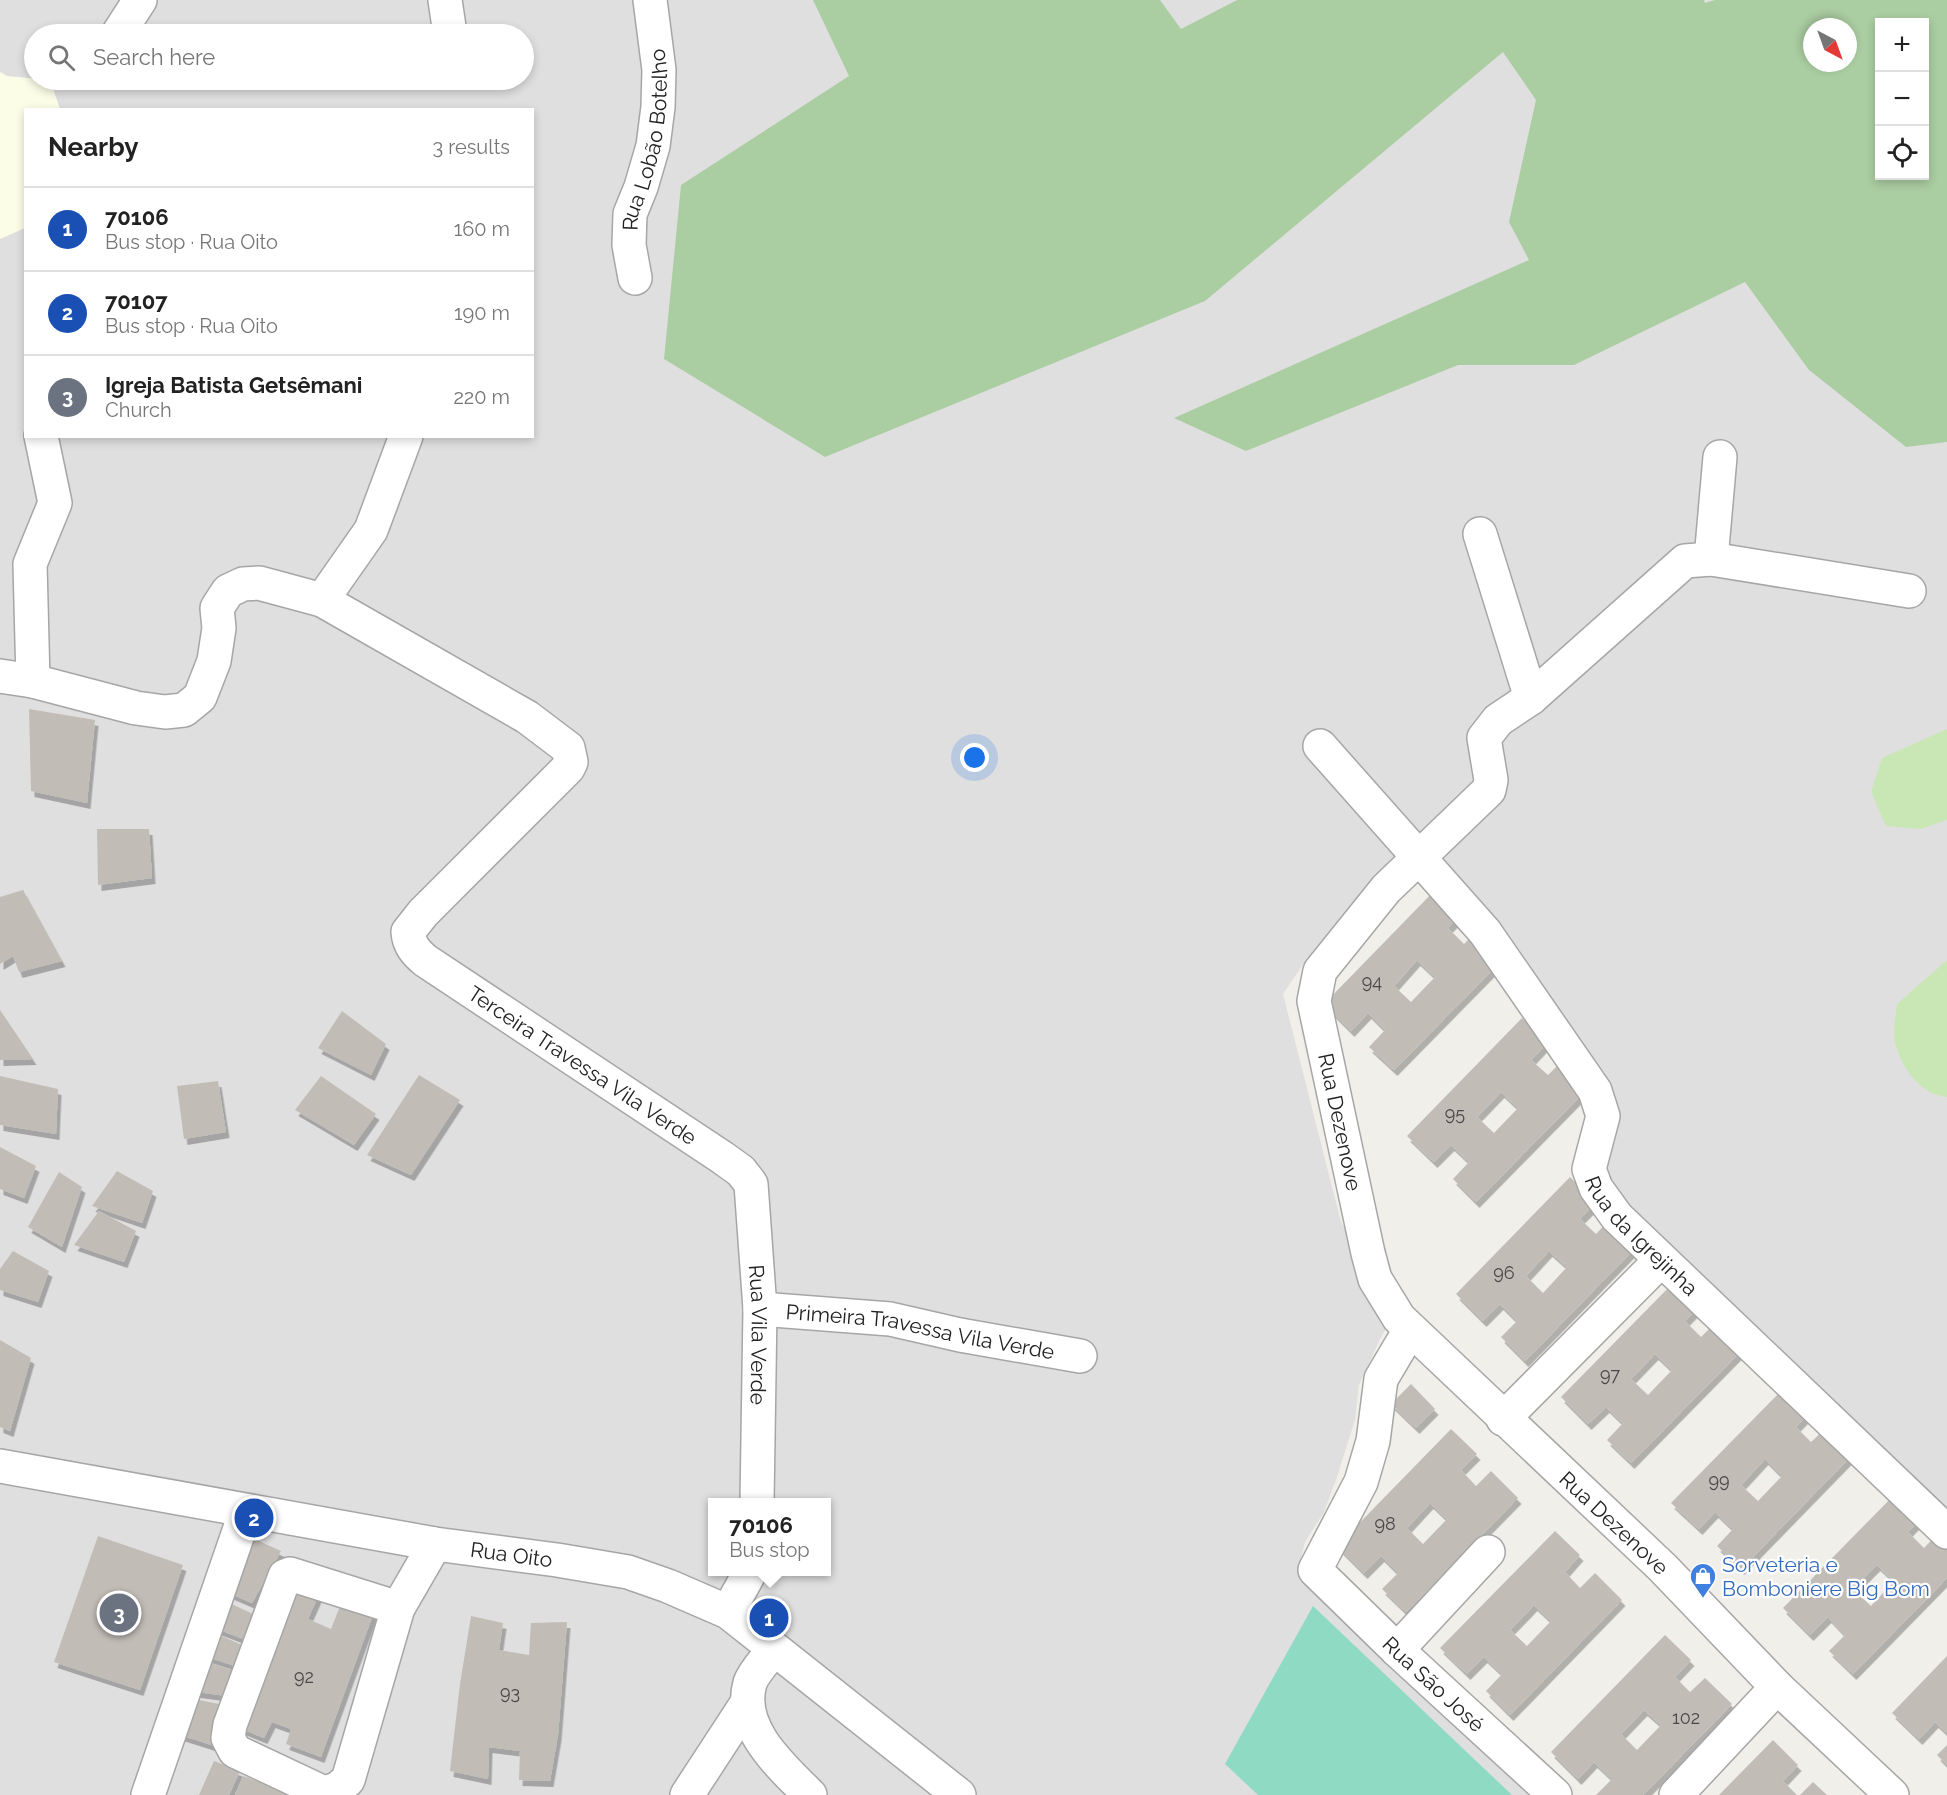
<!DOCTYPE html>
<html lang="en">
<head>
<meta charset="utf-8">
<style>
  :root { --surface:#fff; --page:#f2f2f2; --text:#222; --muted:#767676; --line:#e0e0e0; --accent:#d93025 }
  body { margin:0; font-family:Raleway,sans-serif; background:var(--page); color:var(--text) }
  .controls { position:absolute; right:18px; top:18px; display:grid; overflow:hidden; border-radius:0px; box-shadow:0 3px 9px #0003 }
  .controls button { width:54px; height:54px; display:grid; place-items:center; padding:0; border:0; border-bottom:2px solid var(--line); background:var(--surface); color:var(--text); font:30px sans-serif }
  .compass { position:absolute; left:1803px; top:18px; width:54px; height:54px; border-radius:50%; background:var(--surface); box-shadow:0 3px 9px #0003; rotate:139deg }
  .you { position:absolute; left:975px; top:758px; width:21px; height:21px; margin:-15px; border:4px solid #fff; border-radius:50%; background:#1a73e8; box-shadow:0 0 0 9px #1a73e833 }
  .badge { display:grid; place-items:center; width:39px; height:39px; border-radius:50%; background:var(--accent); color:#fff; font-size:20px; font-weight:700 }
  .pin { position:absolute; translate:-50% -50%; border:3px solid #fff; box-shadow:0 2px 6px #0006 }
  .popup { position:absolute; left:708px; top:1498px; width:123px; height:78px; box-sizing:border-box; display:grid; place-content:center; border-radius:0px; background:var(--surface); filter:drop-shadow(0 2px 4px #0005); font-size:20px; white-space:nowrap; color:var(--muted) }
  .popup b { font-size:22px; color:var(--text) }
  .popup::after { content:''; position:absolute; left:50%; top:100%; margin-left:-12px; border:12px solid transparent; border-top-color:var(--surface) }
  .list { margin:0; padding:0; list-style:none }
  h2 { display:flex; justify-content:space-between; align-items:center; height:78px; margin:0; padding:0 24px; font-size:26px }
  h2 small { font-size:20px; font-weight:400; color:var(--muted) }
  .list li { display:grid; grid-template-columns:39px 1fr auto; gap:18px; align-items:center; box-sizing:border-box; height:84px; padding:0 24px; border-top:2px solid var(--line) }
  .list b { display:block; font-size:22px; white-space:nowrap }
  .list p { margin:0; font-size:20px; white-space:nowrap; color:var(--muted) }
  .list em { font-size:20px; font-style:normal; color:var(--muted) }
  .icon { flex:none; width:33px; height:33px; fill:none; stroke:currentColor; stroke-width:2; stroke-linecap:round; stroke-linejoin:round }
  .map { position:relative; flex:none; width:1947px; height:1795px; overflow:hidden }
  .search { position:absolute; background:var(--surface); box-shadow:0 3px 9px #0003; left:24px; top:24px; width:510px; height:66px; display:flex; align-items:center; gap:15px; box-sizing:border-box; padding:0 21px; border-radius:33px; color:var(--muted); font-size:22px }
  .panel { position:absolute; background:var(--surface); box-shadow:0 3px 9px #0003; left:24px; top:108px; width:510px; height:330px; border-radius:0px }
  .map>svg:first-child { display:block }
  .residential { fill:#e0dfdf; fill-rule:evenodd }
  .education { fill:#fbfde7 }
  .grass { fill:#c9e7b4 }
  .forest { fill:#abcda2; fill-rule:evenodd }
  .pitch { fill:#8edac2 }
  .building { fill:#c2bcb6; fill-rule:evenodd; filter:url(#shadow) }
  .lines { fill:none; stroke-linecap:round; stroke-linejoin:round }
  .minor-casing { stroke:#a6a6a6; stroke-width:36 }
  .minor { stroke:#fff; stroke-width:33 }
  .labels { text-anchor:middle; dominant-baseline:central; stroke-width:4.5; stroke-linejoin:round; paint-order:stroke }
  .number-label { font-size:18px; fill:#4a4847 }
  .street-label { font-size:21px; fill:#222; stroke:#fff }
  .shop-label { font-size:21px; fill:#366cbe; stroke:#fff; text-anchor:start }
</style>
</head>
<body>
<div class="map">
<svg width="1947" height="1795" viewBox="0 0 1947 1795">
  <defs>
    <filter id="shadow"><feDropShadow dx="3.5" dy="6" stdDeviation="0" flood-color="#0004"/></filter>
  </defs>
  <rect width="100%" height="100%" fill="#f1efea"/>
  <path class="residential" d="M0,0H1947V1543L1666,1261L1589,1154L1590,1096L1404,852L1308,957L1283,994L1341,1222L1396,1311L1380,1339L1359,1385L1355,1420L1337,1477L1324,1512L1305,1542L1299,1566L1325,1598L1532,1795H0ZM1880,22H1924V176H1880ZM1812,27H1848V63H1812ZM34,34H524V80H34ZM26,110H532V436H26ZM712,1502H826V1572H712Z"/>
  <path class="education" d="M0,72L7,76L50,80L60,109L26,110L25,228L0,239Z"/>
  <path class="grass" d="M1947,729V820L1921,829L1886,826L1871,792L1882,758Z
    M1947,960V1097C1920,1095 1901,1067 1895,1042C1892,1031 1896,1015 1897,1004Z"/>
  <path class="forest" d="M813,0H1160L1181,29L1237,0H1704L1705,3L1715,0H1947V442L1906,447L1809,370L1745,282L1574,365H1458L1246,451L1174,418L1529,260L1509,222L1536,100L1503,52L1205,301L825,457L664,359L681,185L849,76ZM1880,22H1924V176H1880ZM1812,27H1848V63H1812Z"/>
  <path class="pitch" d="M1313,1606L1512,1795H1258L1225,1764Z"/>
  <path class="building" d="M29,709L95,720L87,803L31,791Z
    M97,829H149L152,878L98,885Z
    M1438,887L1464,912L1448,928L1464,944L1479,929L1506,956L1394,1070L1369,1047L1385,1030L1368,1013L1351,1031L1324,1004ZM1417,960L1435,977L1411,1002L1394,986Z
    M23,890L62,961L19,972L13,956L0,964V897Z
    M0,1010L33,1059L0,1060Z
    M342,1011L386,1044L371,1075L318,1048Z
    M1522,1018L1547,1043L1531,1060L1548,1075L1562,1061L1589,1087L1476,1202L1453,1179L1469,1162L1451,1145L1434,1162L1407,1136ZM1501,1092L1518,1108L1494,1133L1477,1117Z
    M419,1075L460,1100L411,1175L367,1155Z
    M0,1076L58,1089L56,1134L0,1125Z
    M321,1076L376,1114L354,1145L295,1110Z
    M218,1081L226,1132L184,1139L177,1086Z
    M0,1147L36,1166L24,1198L0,1189Z
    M117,1171L153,1191L142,1223L92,1206Z
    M59,1172L82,1187L62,1247L28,1227Z
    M1570,1177L1596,1203L1580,1219L1596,1234L1610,1219L1637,1246L1525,1361L1501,1337L1517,1321L1500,1304L1483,1321L1456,1294ZM1549,1251L1567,1267L1543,1293L1526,1276Z
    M99,1211L136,1231L124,1262L74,1245Z
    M13,1251L49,1271L38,1302L0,1290V1269Z
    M1676,1280L1701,1305L1685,1321L1701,1337L1716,1322L1743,1349L1631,1463L1607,1440L1623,1423L1606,1407L1588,1424L1561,1397ZM1655,1354L1672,1370L1648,1395L1631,1379Z
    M0,1340L31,1358L10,1431L0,1427Z
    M1411,1384L1435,1409L1416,1428L1391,1404Z
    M1786,1386L1811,1411L1796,1427L1811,1442L1826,1428L1853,1454L1741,1569L1717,1546L1733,1529L1715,1512L1699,1529L1671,1503ZM1765,1459L1782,1476L1758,1501L1741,1485Z
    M1451,1429L1477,1454L1461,1470L1476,1486L1491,1471L1518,1498L1406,1612L1382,1589L1398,1573L1381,1556L1364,1573L1337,1546ZM1430,1503L1447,1519L1423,1544L1407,1528Z
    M1898,1491L1923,1516L1908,1532L1924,1548L1938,1533L1947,1542V1578L1853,1674L1829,1651L1845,1635L1828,1617L1810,1635L1783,1608ZM1877,1565L1894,1581L1871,1606L1853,1589Z
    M1555,1531L1580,1555L1565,1572L1580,1588L1595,1573L1622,1600L1510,1715L1486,1691L1502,1674L1484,1657L1467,1674L1440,1648ZM1534,1605L1551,1621L1527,1646L1510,1630Z
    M98,1536L183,1565L140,1690L54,1662Z
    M250,1537L281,1551L252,1603L224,1591Z
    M291,1579L320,1592L308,1619L331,1629L342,1601L374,1612L321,1757L286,1744L291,1729L272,1722L264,1738L237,1727Z
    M221,1599L257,1616L246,1640L209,1626Z
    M471,1616L503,1623L499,1650L529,1655L531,1623L567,1622L558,1735L550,1781L519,1780L520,1751L489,1747L488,1779L450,1771L460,1684Z
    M213,1632L244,1646L235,1666L201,1655Z
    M1665,1635L1691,1660L1675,1677L1690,1692L1705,1678L1732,1704L1643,1795H1596L1612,1779L1594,1762L1578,1779L1551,1752ZM1644,1710L1661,1725L1637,1750L1621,1734Z
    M1947,1656V1733L1935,1722L1919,1739L1892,1713Z
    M201,1660L236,1671L227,1696L190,1691Z
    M189,1698L224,1705L218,1747L180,1735Z
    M1773,1740L1798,1765L1783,1781L1797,1795H1719Z
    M1947,1745V1765L1937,1755Z
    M214,1761L240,1771L229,1795H199Z
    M243,1776L279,1789L312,1795H235Z
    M1813,1782L1827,1795H1800Z"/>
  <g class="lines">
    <g class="minor-casing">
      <g id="minor">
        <path d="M445,0L450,34"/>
        <path d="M118,34L140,0"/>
        <path id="s1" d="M635,278L629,245L630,214L641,187L653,146L658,107L659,70L650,0"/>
        <path d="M1480,534L1531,698"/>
        <path d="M1711,559L1720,457"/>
        <path d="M322,600L371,530L406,436"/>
        <path id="s2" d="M0,676L33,681L136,708L165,712L184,710L200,697L214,661L219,628L217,608L228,591L243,584L259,583L322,600L527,717L568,748L571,762L568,768L423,913L408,932C409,945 416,953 426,961L723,1158L741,1171L751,1184L760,1309L757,1502"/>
        <path d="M33,681L30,564L55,503L41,436"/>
        <path id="s3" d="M1320,746L1485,932L1595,1091L1603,1116L1589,1169L1596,1188L1617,1217L1947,1532"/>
        <path id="s4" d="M760,1309L890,1319L960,1335L1080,1356"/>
        <path id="s5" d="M1410,1330L1381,1379L1373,1441L1361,1482L1315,1570L1397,1650L1555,1795"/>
        <path d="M1503,1419L1661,1260"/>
        <path id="s6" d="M0,1466L435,1544L557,1560L628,1572L668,1586L728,1612L959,1795"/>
        <path d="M398,1608L290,1574L285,1576L230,1725L228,1738L235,1751L324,1793L337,1789L348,1780L398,1608L435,1544"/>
        <path d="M728,1612L750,1572"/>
        <path d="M774,1649C767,1659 754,1671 750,1683C737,1728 781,1766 810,1795"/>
        <path d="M1397,1650L1488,1552"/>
        <path d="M148,1795L246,1511"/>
        <path d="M687,1795L747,1703"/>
        <path d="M1676,1795L1777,1687"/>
        <path d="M1892,1795L1777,1687L1663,1568L1399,1318L1375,1279L1368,1253L1314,1001L1320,971L1386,889L1489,790L1491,780L1484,738L1498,720L1531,698L1685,561L1711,559L1909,591"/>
      </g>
    </g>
    <use href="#minor" class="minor"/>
  </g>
  <defs>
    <g id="shop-pin" transform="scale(1.35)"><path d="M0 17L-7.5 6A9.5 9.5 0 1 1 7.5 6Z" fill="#3f7fe0" stroke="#fff"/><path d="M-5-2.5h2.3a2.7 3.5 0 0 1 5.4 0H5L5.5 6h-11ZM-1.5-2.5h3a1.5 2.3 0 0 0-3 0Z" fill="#fff"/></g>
  </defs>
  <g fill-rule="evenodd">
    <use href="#shop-pin" x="1703" y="1576"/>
  </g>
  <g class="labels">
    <g class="number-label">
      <text x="1372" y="981">94</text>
      <text x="1455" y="1113">95</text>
      <text x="1504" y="1272">96</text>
      <text x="1610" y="1374">97</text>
      <text x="1719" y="1480">99</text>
      <text x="1385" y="1523">98</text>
      <text x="304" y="1676">92</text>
      <text x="510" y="1692">93</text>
      <text x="1686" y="1717">102</text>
    </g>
    <g class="street-label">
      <text stroke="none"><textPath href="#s1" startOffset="141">Rua Lobão Botelho</textPath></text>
      <text stroke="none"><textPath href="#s2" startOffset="1180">Terceira Travessa Vila Verde</textPath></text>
      <text transform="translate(1340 1122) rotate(78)">Rua Dezenove</text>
      <text stroke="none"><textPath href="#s3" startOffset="609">Rua da Igrejinha</textPath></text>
      <text stroke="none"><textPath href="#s4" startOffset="162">Primeira Travessa Vila Verde</textPath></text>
      <text stroke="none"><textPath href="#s2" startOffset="1538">Rua Vila Verde</textPath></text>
      <text transform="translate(1614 1523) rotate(43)">Rua Dezenove</text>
      <text stroke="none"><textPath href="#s6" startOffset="519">Rua Oito</textPath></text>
      <text stroke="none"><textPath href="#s5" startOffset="426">Rua São José</textPath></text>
    </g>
    <g class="shop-label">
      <text x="1722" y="1564">Sorveteria e<tspan x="1722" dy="24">Bomboniere Big Bom</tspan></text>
    </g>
  </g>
</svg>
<div class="controls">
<button>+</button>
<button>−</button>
<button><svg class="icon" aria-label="locate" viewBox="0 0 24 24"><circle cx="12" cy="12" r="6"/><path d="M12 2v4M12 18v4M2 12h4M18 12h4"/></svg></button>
</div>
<svg class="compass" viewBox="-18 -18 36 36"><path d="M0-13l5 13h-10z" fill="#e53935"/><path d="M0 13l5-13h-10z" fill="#767676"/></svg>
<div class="you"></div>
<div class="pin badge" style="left:769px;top:1618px;background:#1a4fb4">1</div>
<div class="popup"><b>70106</b>Bus stop</div>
<div class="pin badge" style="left:254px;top:1518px;background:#1a4fb4">2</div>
<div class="pin badge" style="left:119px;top:1613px;background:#6b7280">3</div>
<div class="search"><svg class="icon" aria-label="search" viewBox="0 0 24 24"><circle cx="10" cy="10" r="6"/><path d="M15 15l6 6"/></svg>Search here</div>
<section class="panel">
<h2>Nearby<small>3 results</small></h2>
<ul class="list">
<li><span class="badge" style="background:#1a4fb4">1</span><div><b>70106</b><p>Bus stop · Rua Oito</p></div><em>160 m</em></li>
<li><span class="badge" style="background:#1a4fb4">2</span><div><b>70107</b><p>Bus stop · Rua Oito</p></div><em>190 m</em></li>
<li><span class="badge" style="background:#6b7280">3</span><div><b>Igreja Batista Getsêmani</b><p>Church</p></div><em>220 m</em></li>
</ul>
</section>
</div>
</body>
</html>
